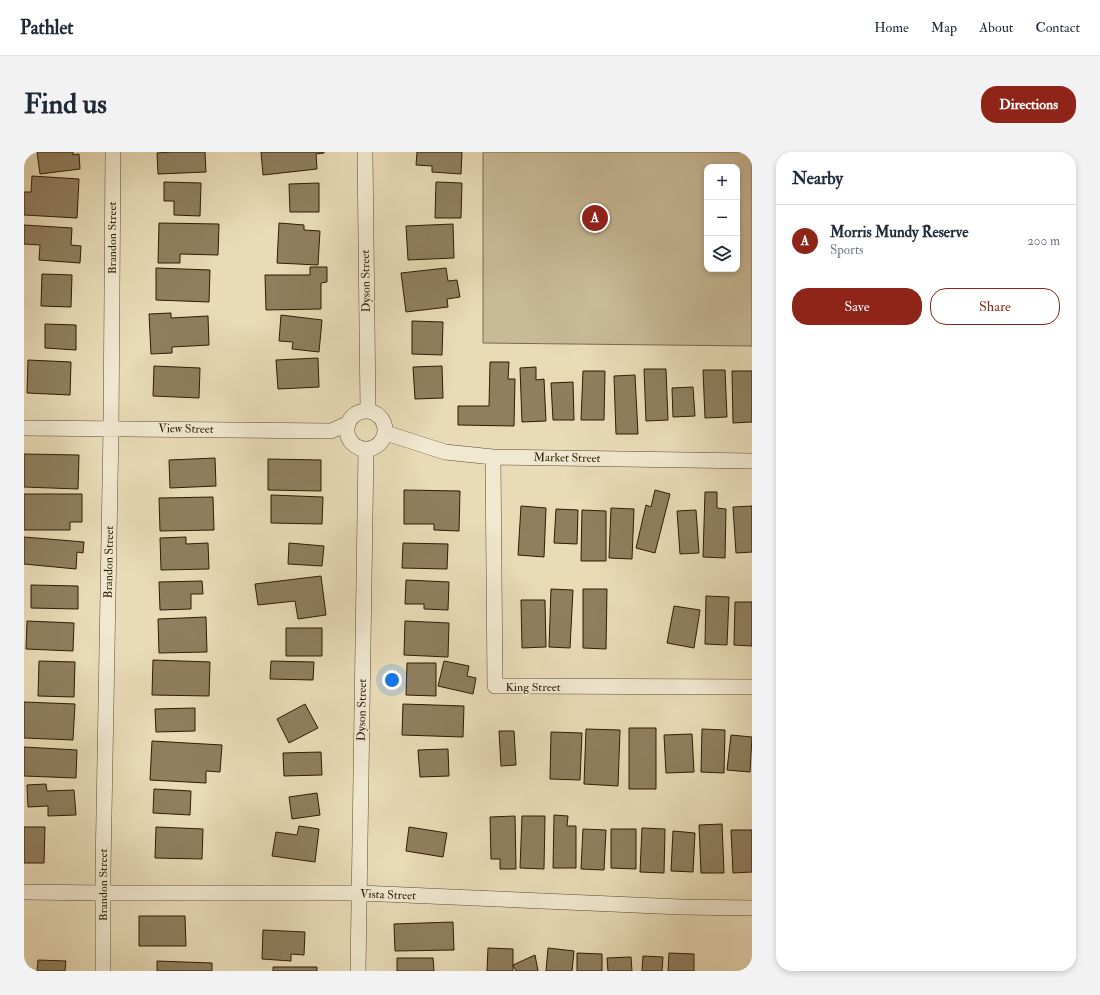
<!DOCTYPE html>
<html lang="en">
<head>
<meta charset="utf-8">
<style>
  :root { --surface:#fff; --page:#f2f2f3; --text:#1f2937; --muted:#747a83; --line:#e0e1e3; --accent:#8f2418 }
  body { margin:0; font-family:"IM FELL Double Pica",serif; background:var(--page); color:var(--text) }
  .controls { position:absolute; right:12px; top:12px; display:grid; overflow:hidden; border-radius:8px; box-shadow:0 2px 6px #0003 }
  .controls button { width:36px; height:36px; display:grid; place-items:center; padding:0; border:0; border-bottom:1px solid var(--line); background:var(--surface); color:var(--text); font:20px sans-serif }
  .you { position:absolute; left:368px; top:528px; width:14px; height:14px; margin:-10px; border:3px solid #fff; border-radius:50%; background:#1a73e8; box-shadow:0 0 0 6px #1a73e833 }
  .badge { display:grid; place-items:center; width:26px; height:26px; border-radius:50%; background:var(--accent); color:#fff; font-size:13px; font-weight:700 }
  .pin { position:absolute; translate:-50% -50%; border:2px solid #fff; box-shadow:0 1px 4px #0006 }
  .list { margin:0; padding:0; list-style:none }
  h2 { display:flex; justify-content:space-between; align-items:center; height:52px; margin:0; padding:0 16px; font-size:17px }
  h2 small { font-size:13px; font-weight:400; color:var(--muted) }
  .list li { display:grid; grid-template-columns:26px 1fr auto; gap:12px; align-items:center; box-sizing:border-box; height:72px; padding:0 16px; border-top:1px solid var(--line) }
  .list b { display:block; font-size:15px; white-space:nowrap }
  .list p { margin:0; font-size:13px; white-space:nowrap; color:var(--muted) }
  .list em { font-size:13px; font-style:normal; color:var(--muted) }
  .actions { display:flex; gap:8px; padding:12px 16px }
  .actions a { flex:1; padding:9px 0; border:1px solid var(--accent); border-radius:16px; text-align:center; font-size:14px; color:var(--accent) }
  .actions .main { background:var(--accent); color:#fff }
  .icon { flex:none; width:22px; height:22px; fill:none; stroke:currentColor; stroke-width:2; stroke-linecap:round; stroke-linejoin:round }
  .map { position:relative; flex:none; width:728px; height:819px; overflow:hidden; border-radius:16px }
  header { display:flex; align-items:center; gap:24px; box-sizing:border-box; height:56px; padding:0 20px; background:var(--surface); border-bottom:1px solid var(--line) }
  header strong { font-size:19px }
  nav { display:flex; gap:22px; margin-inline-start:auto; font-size:14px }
  .intro { display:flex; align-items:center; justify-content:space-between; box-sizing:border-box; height:96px; padding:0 24px }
  h1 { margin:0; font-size:28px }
  .button { padding:10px 18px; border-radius:16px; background:var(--accent); color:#fff; font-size:14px; font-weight:700 }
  main { display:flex; gap:24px; padding:0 24px }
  aside { flex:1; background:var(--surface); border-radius:16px; box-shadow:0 2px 6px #0003 }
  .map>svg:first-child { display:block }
  .grass { fill:#c8ba97; stroke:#7b6a4c; fill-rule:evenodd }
  .building { fill:#8f7f5f; stroke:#2e1b00 }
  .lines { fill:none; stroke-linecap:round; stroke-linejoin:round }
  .street-casing { stroke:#5c4b2e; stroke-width:16 }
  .street { stroke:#f0e8d0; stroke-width:15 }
  .labels { text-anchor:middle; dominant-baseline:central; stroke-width:3; stroke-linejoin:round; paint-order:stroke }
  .street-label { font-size:12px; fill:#2e1b00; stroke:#f0e8d0 }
</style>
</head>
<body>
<header>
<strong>Pathlet</strong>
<nav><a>Home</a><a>Map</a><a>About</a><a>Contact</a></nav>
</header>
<div class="intro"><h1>Find us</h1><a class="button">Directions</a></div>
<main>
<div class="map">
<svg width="728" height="819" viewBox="0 0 728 819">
  <rect width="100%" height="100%" fill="#e8dbb6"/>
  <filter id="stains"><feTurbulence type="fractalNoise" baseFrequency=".005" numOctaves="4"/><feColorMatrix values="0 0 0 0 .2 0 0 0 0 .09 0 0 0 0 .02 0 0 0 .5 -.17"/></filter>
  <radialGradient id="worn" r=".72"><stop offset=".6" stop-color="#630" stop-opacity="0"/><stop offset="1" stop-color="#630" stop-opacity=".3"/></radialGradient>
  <path class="grass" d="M459,0H728V194L459,191ZM683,15H713V117H683Z"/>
  <path class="building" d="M13,0H49V3L55,2L56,17L16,22Z
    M147,0H181L182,20L134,22L133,1Z
    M237,0H300V1L292,2L293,17L239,23Z
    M393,0H438L437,22L408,20V14L392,13Z
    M8,24L55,27L53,66L0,63V40H7Z
    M140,30L177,31L176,64L150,63V49H140Z
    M412,30L438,31L437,66H411Z
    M295,31V60H266L265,32Z
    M135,71L195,72L194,103L156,102V111H134Z
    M255,71L280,73V78L296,79L294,113L253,111Z
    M429,72L430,106L384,108L382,74Z
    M0,73L48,76L47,93L57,94L56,111L15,108L16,93L0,92Z
    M286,115H303V130L297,131V157L242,158L241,123H286Z
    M132,116L186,118L185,150L132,148Z
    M422,116L424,129L433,128L436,145L423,147L424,155L382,160L377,121Z
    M18,122L48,123L47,155L17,154Z
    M147,161V166L184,164L185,193L148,195V201L127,202L125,162Z
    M257,163L298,168L295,200L268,197L269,190L255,189Z
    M388,169L419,170L418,203L388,202Z
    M21,172L52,173V198L21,196Z
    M294,206L295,235L254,237L252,208Z
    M4,208L47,210L46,243L3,241Z
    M466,210H485L484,227H491L490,274L434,273V254H465Z
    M130,214L176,216L175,246L129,244Z
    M418,214L419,246L391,247L389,215Z
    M512,215V228L520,227L522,269L498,270L496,216Z
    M620,217H642L644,268L622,269Z
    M679,218H701L703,265L681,266Z
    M559,219H581L580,268H557Z
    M708,219H728V270L709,271Z
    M611,223L614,282H592L590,224Z
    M549,230L550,268H529L527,231Z
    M669,235L671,264L649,265L648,236Z
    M0,302L55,303L54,337L0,335Z
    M191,306L192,334L146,336L145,308Z
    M244,307L297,308V339L244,338Z
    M380,338L436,339L435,379L410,378V372H380Z
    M631,338L646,342L631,401L612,396L622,353L627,355Z
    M681,340H693V356L702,357L701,406L679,405Z
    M0,342H58V370H46V378H0Z
    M247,343L299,345L298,372L247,371Z
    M189,345L190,378L136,379L135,346Z
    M497,354L522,356L520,405L494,403Z
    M728,354V400L712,401L709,355Z
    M587,356L610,357L608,407L585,406Z
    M532,357L554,358L553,392L530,391Z
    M558,358L582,359V409H557Z
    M672,358L675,401L656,402L653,359Z
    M0,385L60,390L59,401L53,400L52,417L0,412Z
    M162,385V392L184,391L185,417L137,418L136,386Z
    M265,391L300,394L298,414L264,412Z
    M379,391L424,392L423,417L378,416Z
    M297,424L302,463L274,467L271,449L234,453L231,432Z
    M382,428L425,430L424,458L400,457V452H381Z
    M178,429L179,442H167V457L136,458L135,430Z
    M7,433L54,434V457L7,456Z
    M527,437L549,438L546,496L525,495Z
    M559,437H583L582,497L559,496Z
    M682,444L705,445L703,493L681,492Z
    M497,448H521L522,495L498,496Z
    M711,450H728V494L710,493Z
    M650,454L676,458L670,496L643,491Z
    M182,465L183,500L135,501L134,467Z
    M3,469L50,471L49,499L2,497Z
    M381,469L425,471L424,505L380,503Z
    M262,476H298V504H262Z
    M129,508L186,510L185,544L128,543Z
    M15,509L51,510L50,545L14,544Z
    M247,509L290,510L289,528L246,527Z
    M420,509L445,514L443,524L452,526L449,542L414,534Z
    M383,511H412V544L382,543Z
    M0,550L51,552L49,588L0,586Z
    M281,552L294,576L265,591L253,567Z
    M379,552L440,554L439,585L378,583Z
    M171,556V579L132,580L131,557Z
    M605,576H632V637H605Z
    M562,577L596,578L594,634L560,632Z
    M678,577L701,578L700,621L677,620Z
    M475,579H490L492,613L477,614Z
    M527,580L558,581L556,628L526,627Z
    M668,582L670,620L642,621L640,583Z
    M707,583L728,585L726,620L703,618Z
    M128,589L198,593L196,620L182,619V631L126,628Z
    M0,595L53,598L52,626L0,624Z
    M424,597L425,624L396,625L394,598Z
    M297,600L298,623L260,624L259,601Z
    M22,632L23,639L50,638L52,663L24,664V654L4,655L3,633Z
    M130,637L167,639L166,663L129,661Z
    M293,641L296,663L268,667L265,645Z
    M530,663L544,664L543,674H552V716H529Z
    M491,664L492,717H476V707H467L466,665Z
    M498,664H521L520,717L496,716Z
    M698,672L700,721H677L675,673Z
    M275,674L295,677L291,710L248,704L252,680L273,683Z
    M0,675H21L20,711H0Z
    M132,675L179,677L178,707L131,706Z
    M385,675L423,681L419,705L382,699Z
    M618,676L641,677L640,721L616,720Z
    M559,677L582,678L580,718L557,717Z
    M587,677H612V717L587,716Z
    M707,678H728V720L709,721Z
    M649,679L671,681L669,720L647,719Z
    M115,764H161L162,794H115Z
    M429,770L430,798L371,799L370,772Z
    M239,778L281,780L280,803L267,802V809L238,807Z
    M464,796L489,797V819H463Z
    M524,796L550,799L548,819H522Z
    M553,801L578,802V819H553Z
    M645,801L670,802V819H644Z
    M511,803L514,819H492L489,813Z
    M619,804L639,805L638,819H618Z
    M607,805L608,819H584L583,806Z
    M373,806H409L410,819H373Z
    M14,808L42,809L41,819H13Z
    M133,809L188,811V819H133Z
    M249,815H293V819H249Z"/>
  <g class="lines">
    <g class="street-casing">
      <path id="street" d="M341,0L344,258
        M323 278a19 19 0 1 1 38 0a19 19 0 1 1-38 0Z
        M0,276L307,279L323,272
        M362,281L421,300L469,305L728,309
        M469,305L471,534L728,535
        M0,740L78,741H335L657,755L728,756
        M79,819V717L87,277L89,0
        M334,819L342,298"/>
    </g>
    <use href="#street" class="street"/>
  </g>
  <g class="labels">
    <g class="street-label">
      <text transform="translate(88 86) rotate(-90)">Brandon Street</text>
      <text transform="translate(342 129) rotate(-91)">Dyson Street</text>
      <text transform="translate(162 277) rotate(1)">View Street</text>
      <text transform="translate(543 306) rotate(1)">Market Street</text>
      <text transform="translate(85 410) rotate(-89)">Brandon Street</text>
      <text x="509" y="535">King Street</text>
      <text transform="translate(338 558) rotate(-89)">Dyson Street</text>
      <text transform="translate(79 733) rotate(-90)">Brandon Street</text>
      <text transform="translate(364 743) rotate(2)">Vista Street</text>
    </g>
  </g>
  <rect width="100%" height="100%" filter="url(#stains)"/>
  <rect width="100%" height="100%" fill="url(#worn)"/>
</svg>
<div class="controls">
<button>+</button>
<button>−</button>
<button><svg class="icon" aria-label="layers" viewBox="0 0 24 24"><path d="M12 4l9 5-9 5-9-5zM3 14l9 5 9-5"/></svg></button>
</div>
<div class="you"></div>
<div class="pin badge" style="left:571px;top:66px">A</div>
</div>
<aside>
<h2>Nearby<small></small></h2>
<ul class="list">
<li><span class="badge">A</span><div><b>Morris Mundy Reserve</b><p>Sports</p></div><em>200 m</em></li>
</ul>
<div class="actions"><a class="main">Save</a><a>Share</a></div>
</aside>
</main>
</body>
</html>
